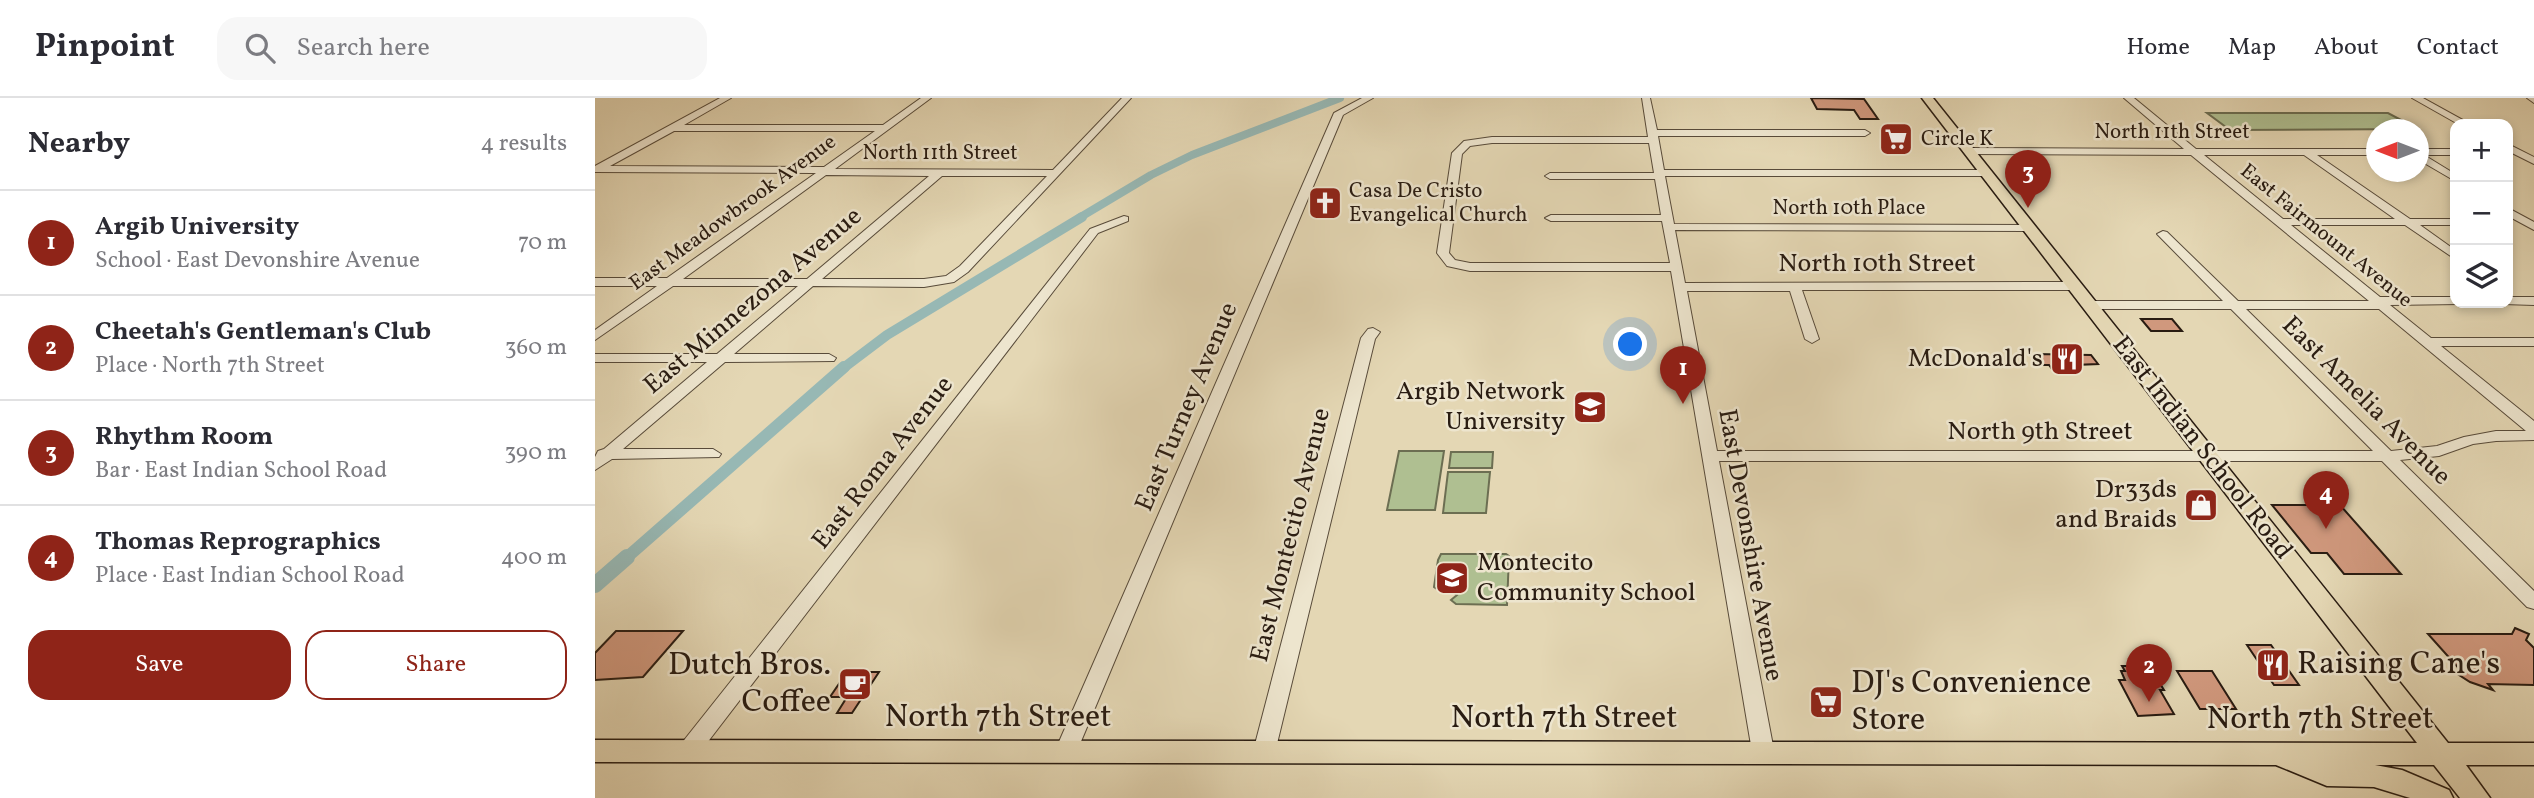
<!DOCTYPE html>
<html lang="en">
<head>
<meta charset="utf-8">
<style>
  :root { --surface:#fff; --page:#f7f7f7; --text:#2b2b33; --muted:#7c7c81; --line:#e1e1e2; --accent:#8f2418 }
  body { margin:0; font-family:Vollkorn,serif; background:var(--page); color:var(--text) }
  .controls { position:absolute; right:21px; top:21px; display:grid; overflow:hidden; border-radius:14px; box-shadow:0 4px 10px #0003 }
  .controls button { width:63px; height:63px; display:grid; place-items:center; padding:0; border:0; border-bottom:2px solid var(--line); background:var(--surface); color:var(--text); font:35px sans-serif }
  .compass { position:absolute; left:1771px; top:21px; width:63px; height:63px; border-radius:50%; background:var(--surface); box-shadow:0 4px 10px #0003; rotate:270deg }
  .you { position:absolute; left:1036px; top:247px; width:24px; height:24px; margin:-18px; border:5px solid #fff; border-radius:50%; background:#1a73e8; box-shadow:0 0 0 10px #1a73e833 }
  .badge { display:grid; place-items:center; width:46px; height:46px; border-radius:50%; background:var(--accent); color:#fff; font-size:23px; font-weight:700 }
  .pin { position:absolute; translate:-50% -58px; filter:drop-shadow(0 2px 4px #0008) }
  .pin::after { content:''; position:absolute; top:37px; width:24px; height:21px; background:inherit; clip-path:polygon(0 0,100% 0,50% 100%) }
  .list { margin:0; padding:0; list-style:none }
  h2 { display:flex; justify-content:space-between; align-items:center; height:91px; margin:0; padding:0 28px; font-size:30px }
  h2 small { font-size:23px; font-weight:400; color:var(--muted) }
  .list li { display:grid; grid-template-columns:46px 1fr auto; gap:21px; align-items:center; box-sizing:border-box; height:105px; padding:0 28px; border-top:2px solid var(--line) }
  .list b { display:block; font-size:26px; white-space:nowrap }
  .list p { margin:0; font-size:23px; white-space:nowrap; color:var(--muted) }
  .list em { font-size:23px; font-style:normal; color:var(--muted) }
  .actions { display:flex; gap:14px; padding:21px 28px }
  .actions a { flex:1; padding:16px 0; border:2px solid var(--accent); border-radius:21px; text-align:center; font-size:24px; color:var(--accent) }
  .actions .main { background:var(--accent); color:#fff }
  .icon { flex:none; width:38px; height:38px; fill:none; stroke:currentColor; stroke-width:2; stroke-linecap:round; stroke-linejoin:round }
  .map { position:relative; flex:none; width:1939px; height:700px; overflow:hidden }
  header { display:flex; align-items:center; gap:42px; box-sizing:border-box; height:98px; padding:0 35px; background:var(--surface); border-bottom:2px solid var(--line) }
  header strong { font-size:33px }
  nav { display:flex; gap:38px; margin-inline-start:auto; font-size:24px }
  .search { width:490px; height:63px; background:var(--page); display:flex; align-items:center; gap:18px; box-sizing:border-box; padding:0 24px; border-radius:21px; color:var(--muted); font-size:26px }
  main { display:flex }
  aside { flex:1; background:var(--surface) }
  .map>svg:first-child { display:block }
  .green { fill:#afbf91; stroke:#6c6e52; stroke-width:2 }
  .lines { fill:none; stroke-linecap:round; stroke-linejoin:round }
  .canal-far3 { stroke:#97b8b4; stroke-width:8 }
  .canal-far2 { stroke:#97b8b4; stroke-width:10 }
  .canal-far1 { stroke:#97b8b4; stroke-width:12 }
  .canal { stroke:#97b8b4; stroke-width:16 }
  .building { fill:#d0987d; stroke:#291c12; stroke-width:2 }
  .minor-casing { stroke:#584b3a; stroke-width:2 }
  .major-casing { stroke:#291c12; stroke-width:3 }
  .minor { fill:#ede5ce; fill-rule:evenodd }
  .major { fill:#e4d7b4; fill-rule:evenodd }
  .labels { text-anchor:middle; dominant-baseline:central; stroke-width:5; stroke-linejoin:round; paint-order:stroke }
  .far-street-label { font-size:21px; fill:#291c12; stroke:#ede5ce }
  .far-poi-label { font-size:21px; fill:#291c12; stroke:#ede5ce; text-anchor:start }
  .street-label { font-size:26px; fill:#291c12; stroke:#ede5ce }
  .poi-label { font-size:26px; fill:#291c12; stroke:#ede5ce; text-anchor:end }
  .near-poi-label { font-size:32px; fill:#291c12; stroke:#ede5ce; text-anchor:start }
  .near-street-label { font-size:32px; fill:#291c12; stroke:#ede5ce }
</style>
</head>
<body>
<header>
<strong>Pinpoint</strong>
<div class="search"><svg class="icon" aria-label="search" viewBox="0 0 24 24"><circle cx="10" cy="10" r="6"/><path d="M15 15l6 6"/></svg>Search here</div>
<nav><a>Home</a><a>Map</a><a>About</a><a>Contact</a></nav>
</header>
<main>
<aside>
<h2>Nearby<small>4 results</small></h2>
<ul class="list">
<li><span class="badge">1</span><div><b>Argib University</b><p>School · East Devonshire Avenue</p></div><em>70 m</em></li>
<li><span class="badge">2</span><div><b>Cheetah's Gentleman's Club</b><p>Place · North 7th Street</p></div><em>360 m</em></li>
<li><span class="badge">3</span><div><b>Rhythm Room</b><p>Bar · East Indian School Road</p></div><em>390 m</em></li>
<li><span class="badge">4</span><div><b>Thomas Reprographics</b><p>Place · East Indian School Road</p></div><em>400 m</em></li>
</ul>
<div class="actions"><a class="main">Save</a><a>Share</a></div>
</aside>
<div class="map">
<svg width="1939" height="700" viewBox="0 0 1939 700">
  <rect width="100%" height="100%" fill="#e4d7b4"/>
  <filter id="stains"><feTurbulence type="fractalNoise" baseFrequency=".00286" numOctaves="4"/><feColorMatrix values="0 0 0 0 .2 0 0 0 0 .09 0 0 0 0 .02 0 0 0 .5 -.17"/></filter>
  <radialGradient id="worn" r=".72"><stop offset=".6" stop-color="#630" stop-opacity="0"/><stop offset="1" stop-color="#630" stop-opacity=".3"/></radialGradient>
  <path class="green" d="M1612,15H1793L1823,31L1635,32Z
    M804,353H849L840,412H792Z
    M856,354H898L897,370H854Z
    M853,374H895L891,415H848Z
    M846,456H911L914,458L912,507L861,506L856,502L862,497L852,489L845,493L839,489L843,462Z"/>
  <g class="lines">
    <path class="canal-far3" d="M484,120L556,77L597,57L745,0"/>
    <path class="canal-far2" d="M247,271L292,237L487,119"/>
    <path class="canal-far1" d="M30,461L249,269"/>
    <path class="canal" d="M0,487L32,459"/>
  </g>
  <path class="building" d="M1216,0L1269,1L1283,21H1265L1259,12L1222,11Z
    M1546,221H1577L1587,233H1556Z
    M1440,256L1496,257L1503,266L1480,267L1482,271H1457L1454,267H1447Z
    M1677,407H1745L1806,476H1749L1732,455H1716Z
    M1920,530L1934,536L1931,542L1939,550V587L1893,586L1898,592L1875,584L1861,575H1868L1833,536H1917Z
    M21,533H88L48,579L0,582V555Z
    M1652,547H1676L1704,587H1679Z
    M1527,568H1544L1548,573H1554L1558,581H1562L1569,592H1565L1579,616L1543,618L1524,582H1530L1526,573H1530Z
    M1582,573H1617L1641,611H1605Z
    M252,574H284L257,615H242L252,599H235Z"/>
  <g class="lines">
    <g class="minor-casing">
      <path id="minor" d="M125,0H136L89,27H288L326,0H336L240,71L458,72L527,0H536L373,174L359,184L329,189L218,188L139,256H234L241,260L239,263L130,264L28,351H118L126,356L124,359L17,361L0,372V359L3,353L9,351L112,264H0V256H122L203,188H78L0,242V232L62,188H0V180H72L221,75L0,74V68ZM79,33H280L229,69L15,68ZM231,77L334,78L212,181H88ZM347,78H452L365,168L351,178L329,181H227Z
        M767,0H778L748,17L482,653L479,659L471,662L463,659L460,653L739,15Z
        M1047,0H1055L1062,32H1270L1275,35L1270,38H1063L1069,72H1391L1396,75L1391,78H1070L1079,126L1433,127L1439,130L1433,133L1080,132L1090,185L1479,184L1485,188L1479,192H1207L1224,241L1217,245L1210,241L1195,193H1092L1122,353H1778L1636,211H1494L1488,207L1494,203H1628L1564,138L1562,136L1568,133L1572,134L1643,203H1774L1596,57L1373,56L1368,53L1373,50L1589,51L1529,0H1539L1601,51H1782V57H1722L1815,121H1860V127H1825L1860,152V161L1810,127H1696L1785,199H1860V205L1865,206L1795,207L1836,240H1939V248H1846L1939,323V342L1901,343L1878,346L1844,358L1805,362L1939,493V511L1932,509L1787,363H1124L1179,653L1176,659L1168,662L1160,659L1157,653L1076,173H875L852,168L842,155L857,55L869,43L897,39H1053ZM897,45H1054L1059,75H955L950,78L955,81H1060L1066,117H956L950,120L956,123H1067L1075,165H875L860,162L854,155L867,56L875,48ZM1609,57H1709L1800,121H1688ZM1651,211H1784L1931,333H1901L1869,339L1842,348L1796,353Z
        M1817,0H1828L1875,26H1863Z
        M1932,0H1939V5Z
        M1913,46L1939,59V66L1913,53Z
        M1824,51H1860V57H1829L1860,76V83L1824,62Z
        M1913,110L1939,124V132L1913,118Z
        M529,118L533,119V123L503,135L102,658L94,661L86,658L83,652L86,646L495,131Z
        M1913,199H1939V207L1908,206L1913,205Z
        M778,230L785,234L780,241L680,654L677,660L669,663L661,660L658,654L766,240L773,231Z"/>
    </g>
    <g class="major-casing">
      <path id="major" d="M1327,0H1338L1853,645H1939V667H1871L1895,700H1865L1839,667H1780L1807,672L1854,692L1858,700H1815L1779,689L1732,688L1681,667L0,664V642L1822,645Z"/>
    </g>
    <use href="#minor" class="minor"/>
    <use href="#major" class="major"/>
  </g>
  <defs>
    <g id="supermarket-square" transform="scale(1.75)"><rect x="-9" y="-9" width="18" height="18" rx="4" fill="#8f2418" stroke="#ede5ce"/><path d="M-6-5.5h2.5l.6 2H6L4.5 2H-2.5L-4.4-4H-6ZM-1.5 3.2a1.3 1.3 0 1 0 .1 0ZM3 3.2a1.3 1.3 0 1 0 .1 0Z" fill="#fff"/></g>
    <g id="church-square" transform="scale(1.75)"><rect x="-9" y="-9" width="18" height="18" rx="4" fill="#8f2418" stroke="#ede5ce"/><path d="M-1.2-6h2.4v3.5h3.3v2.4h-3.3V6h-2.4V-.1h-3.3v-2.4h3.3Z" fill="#fff"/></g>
    <g id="restaurant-square" transform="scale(1.75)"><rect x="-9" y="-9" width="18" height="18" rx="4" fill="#8f2418" stroke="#ede5ce"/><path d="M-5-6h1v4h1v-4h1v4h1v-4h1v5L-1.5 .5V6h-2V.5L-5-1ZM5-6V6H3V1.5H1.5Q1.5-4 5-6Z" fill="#fff"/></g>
    <g id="university-square" transform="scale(1.75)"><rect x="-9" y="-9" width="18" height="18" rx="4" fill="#8f2418" stroke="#ede5ce"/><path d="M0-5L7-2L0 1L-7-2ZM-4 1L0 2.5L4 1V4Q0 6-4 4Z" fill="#fff"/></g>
    <g id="shop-square" transform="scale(1.75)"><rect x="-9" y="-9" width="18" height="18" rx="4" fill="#8f2418" stroke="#ede5ce"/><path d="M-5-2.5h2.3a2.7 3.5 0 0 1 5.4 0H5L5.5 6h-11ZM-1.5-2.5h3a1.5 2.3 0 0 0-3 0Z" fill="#fff"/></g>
    <g id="school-square" transform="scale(1.75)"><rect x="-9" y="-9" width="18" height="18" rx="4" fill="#8f2418" stroke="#ede5ce"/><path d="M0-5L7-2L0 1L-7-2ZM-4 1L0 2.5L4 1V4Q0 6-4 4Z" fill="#fff"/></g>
    <g id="cafe-square" transform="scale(1.75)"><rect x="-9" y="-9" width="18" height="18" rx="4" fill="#8f2418" stroke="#ede5ce"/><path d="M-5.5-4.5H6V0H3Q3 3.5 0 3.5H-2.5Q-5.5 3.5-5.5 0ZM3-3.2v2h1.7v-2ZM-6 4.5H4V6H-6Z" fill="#fff"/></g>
  </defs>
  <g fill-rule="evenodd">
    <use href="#supermarket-square" x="1301" y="41"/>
    <use href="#church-square" x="730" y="105"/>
    <use href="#restaurant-square" x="1472" y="261"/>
    <use href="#university-square" x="995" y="309"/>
    <use href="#shop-square" x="1606" y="407"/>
    <use href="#school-square" x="857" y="480"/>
    <use href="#restaurant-square" x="1678" y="567"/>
    <use href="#cafe-square" x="260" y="586"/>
    <use href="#supermarket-square" x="1231" y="604"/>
  </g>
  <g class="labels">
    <g class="far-street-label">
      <text x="1577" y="34">North 11th Street</text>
      <text x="345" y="55">North 11th Street</text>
      <text x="1254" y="110">North 10th Place</text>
      <text transform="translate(138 115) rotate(-36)">East Meadowbrook Avenue</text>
      <text transform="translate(1731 138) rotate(39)">East Fairmount Avenue</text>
    </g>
    <g class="far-poi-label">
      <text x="1326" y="41">Circle K</text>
      <text x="754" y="93">Casa De Cristo<tspan x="754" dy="24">Evangelical Church</tspan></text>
    </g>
    <g class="street-label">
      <text x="1282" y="166">North 10th Street</text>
      <text transform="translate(158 203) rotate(-40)">East Minnezona Avenue</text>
      <text transform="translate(1771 303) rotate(45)">East Amelia Avenue</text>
      <text transform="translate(592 309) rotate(-67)">East Turney Avenue</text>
      <text x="1445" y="334">North 9th Street</text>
      <text transform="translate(1607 350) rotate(52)">East Indian School Road</text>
      <text transform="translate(288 365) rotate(-52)">East Roma Avenue</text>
      <text transform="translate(696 437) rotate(-76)">East Montecito Avenue</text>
      <text transform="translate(1155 447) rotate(80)">East Devonshire Avenue</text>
    </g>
    <g class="poi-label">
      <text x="1448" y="261">McDonald's</text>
      <text x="970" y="294">Argib Network<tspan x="970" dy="30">University</tspan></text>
      <text x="1582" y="392">Dr33ds<tspan x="1582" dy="30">and Braids</tspan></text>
      <text x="882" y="465" text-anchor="start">Montecito<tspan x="882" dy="30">Community School</tspan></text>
    </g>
    <g class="near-poi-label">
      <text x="1702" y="567">Raising Cane's</text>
      <text x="236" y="568" text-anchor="end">Dutch Bros.<tspan x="236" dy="37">Coffee</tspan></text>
      <text x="1256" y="586">DJ's Convenience<tspan x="1256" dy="37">Store</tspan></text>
    </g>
    <g class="near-street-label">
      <text x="403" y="620">North 7th Street</text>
      <text x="969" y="621">North 7th Street</text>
      <text x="1725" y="622">North 7th Street</text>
    </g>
  </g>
  <rect width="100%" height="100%" filter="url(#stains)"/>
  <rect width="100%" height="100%" fill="url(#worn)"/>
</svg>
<div class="controls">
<button>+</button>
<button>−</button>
<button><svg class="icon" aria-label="layers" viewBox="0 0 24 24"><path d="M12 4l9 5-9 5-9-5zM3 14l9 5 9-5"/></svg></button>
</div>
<svg class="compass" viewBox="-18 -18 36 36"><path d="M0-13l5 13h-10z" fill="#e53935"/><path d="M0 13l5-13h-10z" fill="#7c7c81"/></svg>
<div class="you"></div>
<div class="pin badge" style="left:1088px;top:306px">1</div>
<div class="pin badge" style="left:1554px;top:604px">2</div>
<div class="pin badge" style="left:1433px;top:110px">3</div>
<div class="pin badge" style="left:1731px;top:431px">4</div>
</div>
</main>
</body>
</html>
